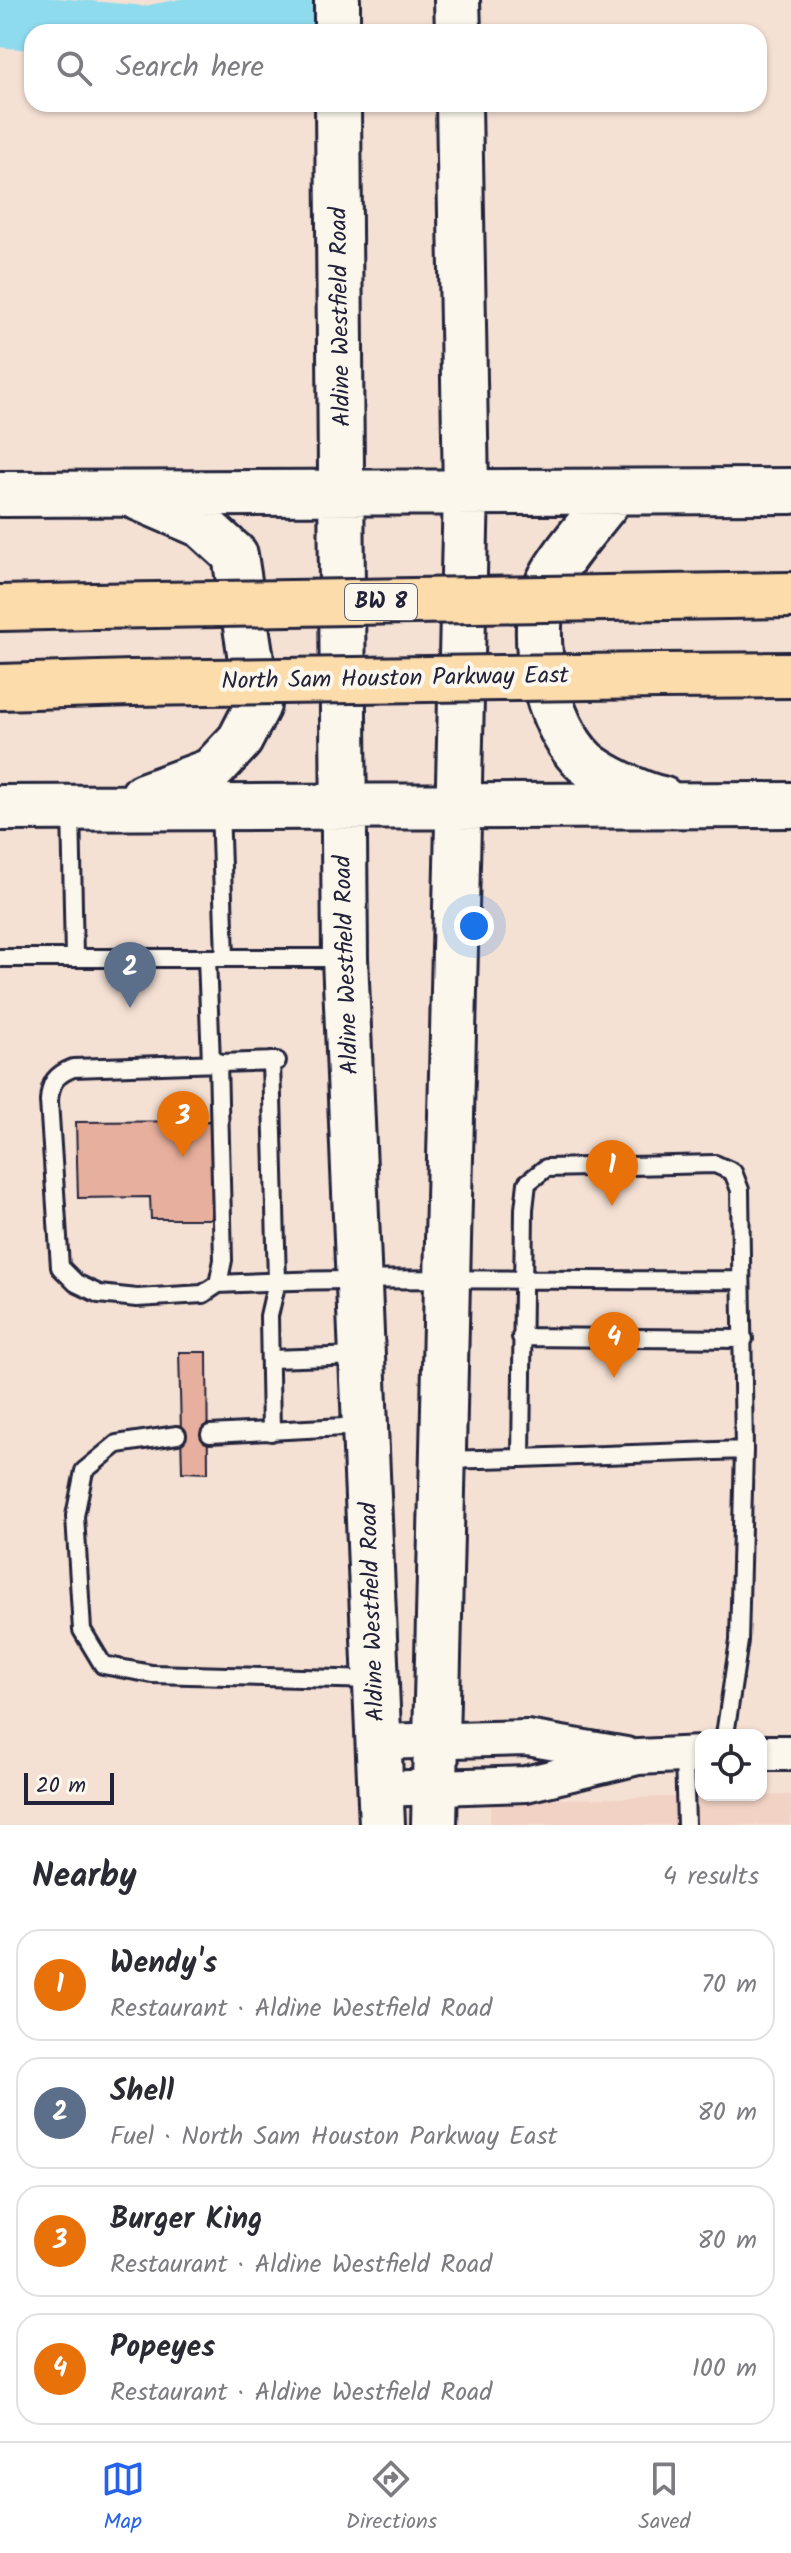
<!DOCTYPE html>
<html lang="en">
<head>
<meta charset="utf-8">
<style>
  :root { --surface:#fff; --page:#f7f7f7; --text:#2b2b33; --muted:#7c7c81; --line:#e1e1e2; --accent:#2563eb }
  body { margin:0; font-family:Kalam,sans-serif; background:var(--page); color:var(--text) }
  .controls { position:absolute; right:24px; bottom:24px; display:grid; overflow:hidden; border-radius:16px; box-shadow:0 2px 6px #0004 }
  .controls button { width:72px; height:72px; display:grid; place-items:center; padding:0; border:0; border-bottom:2px solid var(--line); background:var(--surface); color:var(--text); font:40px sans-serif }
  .scale { position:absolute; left:24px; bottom:20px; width:90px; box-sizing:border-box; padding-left:8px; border:4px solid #22223b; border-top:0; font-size:22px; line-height:28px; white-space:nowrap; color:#22223b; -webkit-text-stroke:6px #fbf7ec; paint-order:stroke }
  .you { position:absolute; left:474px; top:926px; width:28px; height:28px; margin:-20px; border:6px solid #fff; border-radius:50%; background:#1a73e8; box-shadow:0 0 0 12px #1a73e833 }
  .badge { display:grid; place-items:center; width:52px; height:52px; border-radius:50%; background:var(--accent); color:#fff; font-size:26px; font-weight:700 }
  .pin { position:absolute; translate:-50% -66px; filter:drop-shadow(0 2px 4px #0008) }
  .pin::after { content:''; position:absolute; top:42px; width:28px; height:24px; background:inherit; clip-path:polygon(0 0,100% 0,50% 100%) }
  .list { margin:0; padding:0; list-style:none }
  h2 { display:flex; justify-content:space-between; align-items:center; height:104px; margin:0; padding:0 32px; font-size:34px }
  h2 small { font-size:26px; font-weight:400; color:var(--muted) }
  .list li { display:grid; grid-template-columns:52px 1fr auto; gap:24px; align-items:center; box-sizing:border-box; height:112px; margin:0 16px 16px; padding:0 16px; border:2px solid var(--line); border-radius:24px }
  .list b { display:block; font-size:30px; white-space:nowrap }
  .list p { margin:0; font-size:26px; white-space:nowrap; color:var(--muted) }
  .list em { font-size:26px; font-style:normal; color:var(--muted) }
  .icon { flex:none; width:44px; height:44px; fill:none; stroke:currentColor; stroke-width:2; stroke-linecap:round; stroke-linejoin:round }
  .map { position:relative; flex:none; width:791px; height:1825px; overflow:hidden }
  .search { position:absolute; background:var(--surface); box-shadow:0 2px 6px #0004; left:24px; right:24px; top:24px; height:88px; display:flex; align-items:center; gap:20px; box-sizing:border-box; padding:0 28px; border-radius:24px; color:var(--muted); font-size:30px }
  .sheet { height:616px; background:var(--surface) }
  nav { display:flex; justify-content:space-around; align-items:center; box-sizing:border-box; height:112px; border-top:2px solid var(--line); background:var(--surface); font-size:22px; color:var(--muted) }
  nav a { display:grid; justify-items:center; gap:4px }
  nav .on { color:var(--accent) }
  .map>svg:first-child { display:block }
  .built { fill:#f1d2c4 }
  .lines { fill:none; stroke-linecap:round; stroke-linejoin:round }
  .river { stroke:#8edbee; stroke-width:54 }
  .building { fill:#e7af9d; stroke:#22223b; stroke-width:2 }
  .lane-casing { stroke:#22223b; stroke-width:22 }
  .street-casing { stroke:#22223b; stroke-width:40 }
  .secondary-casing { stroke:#22223b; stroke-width:50 }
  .highway-casing { stroke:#22223b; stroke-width:50 }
  .lane { stroke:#fbf7ec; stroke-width:16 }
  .street { stroke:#fbf7ec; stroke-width:34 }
  .secondary { stroke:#fbf7ec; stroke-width:44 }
  .highway { stroke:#fddcac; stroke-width:44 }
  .highway-bridge-casing { stroke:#22223b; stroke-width:50; stroke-linecap:butt }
  .highway-bridge { stroke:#fddcac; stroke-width:44 }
  .labels { text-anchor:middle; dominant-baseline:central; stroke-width:8; stroke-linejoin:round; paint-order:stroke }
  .shield { fill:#fbf7ec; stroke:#636270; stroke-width:2 }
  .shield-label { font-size:22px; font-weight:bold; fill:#22223b }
  .street-label { font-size:24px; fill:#22223b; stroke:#fbf7ec }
</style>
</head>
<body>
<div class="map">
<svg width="791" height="1825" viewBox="0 0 791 1825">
  <rect width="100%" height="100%" fill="#f5e1d4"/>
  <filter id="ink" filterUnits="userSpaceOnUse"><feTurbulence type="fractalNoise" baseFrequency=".0125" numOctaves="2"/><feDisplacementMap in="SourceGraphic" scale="16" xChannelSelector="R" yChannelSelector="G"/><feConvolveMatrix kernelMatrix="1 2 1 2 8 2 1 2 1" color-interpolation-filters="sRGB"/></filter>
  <g filter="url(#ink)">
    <path class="built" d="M791,1795V1825H489L492,1800Z"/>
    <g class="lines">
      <path class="river" d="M0,20L133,32
        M152,32L314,0"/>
    </g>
    <path class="building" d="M215,1121L218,1219H151L150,1197L78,1198L76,1122Z
      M179,1352H207L208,1473L182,1472Z"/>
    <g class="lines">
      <g class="lane-casing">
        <path id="lane" d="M220,807L225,958
          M71,808L74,958
          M0,958H343
          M207,958L211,1062
          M271,1061L277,1281L269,1316L271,1432
          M218,1062L223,1260L218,1284L203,1294L137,1298L99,1294L76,1283L60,1267L49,1101C50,1083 55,1075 73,1068L277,1061
          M218,1284C392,1275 566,1282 741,1280
          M521,1337L744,1339
          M270,1359L361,1356
          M210,1434L363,1426
          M177,1435L117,1444L84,1471L75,1516L82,1630L103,1665L152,1674L376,1680
          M442,1460L521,1458
          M725,1735L739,1641L744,1450L740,1190L733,1172L715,1164L546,1168L527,1183L524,1209L521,1458L744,1450
          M684,1755L686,1825"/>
      </g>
      <g class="street-casing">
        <path id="street" d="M378,1742L527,1738L626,1755
          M761,1753H791
          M380,1789L526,1784L638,1757L701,1754"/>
      </g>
      <g class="secondary-casing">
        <path id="secondary" d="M337,0V32
          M457,0L458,32
          M338,104L345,958L382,1825
          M614,493C596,518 560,556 548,583C526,631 546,726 585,762C601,776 641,795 662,799
          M0,494L791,491
          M139,498L202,525L235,555L258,705L240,740L211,771L143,796
          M0,808L791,805
          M434,1825L466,490L459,104"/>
      </g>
      <g class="highway-casing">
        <path id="highway" d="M667,597L791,595
          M0,608L94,606
          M659,676L791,675
          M0,687L132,683"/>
      </g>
      <use href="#lane" class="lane"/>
      <use href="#street" class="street"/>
      <use href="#secondary" class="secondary"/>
      <use href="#highway" class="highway"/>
      <g class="highway-bridge-casing">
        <path id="highway-bridge" d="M94,606L667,597
          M132,683L659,676"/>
      </g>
      <use href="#highway-bridge" class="highway-bridge"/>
    </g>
  </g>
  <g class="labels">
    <rect class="shield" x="345" y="584" width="72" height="36" rx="6"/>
    <g class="shield-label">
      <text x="381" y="602">BW 8</text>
    </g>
    <g class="street-label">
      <text transform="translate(341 317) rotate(-91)">Aldine Westfield Road</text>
      <text transform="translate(395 679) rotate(-1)">North Sam Houston Parkway East</text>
      <text transform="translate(347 965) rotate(-92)">Aldine Westfield Road</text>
      <text transform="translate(373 1612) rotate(-92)">Aldine Westfield Road</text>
    </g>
  </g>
</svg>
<div class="controls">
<button><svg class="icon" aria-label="locate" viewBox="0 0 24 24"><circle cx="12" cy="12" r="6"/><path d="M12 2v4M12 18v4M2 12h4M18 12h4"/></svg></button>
</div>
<div class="scale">20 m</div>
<div class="you"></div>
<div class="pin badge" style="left:612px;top:1206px;background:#e8710a">1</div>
<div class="pin badge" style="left:130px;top:1008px;background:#5c6f8a">2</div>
<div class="pin badge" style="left:183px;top:1157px;background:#e8710a">3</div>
<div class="pin badge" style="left:614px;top:1378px;background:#e8710a">4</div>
<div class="search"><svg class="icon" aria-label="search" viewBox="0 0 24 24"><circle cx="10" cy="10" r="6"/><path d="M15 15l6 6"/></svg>Search here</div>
</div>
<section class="sheet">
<h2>Nearby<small>4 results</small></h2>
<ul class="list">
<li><span class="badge" style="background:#e8710a">1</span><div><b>Wendy's</b><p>Restaurant · Aldine Westfield Road</p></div><em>70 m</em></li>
<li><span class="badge" style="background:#5c6f8a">2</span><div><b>Shell</b><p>Fuel · North Sam Houston Parkway East</p></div><em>80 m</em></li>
<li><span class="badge" style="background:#e8710a">3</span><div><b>Burger King</b><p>Restaurant · Aldine Westfield Road</p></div><em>80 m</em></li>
<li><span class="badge" style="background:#e8710a">4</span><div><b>Popeyes</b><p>Restaurant · Aldine Westfield Road</p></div><em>100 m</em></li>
</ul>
</section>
<nav>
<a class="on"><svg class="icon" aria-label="map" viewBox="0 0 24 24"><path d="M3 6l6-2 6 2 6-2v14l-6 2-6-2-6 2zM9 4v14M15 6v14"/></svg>Map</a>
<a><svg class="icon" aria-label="directions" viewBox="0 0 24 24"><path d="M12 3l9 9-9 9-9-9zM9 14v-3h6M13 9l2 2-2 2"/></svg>Directions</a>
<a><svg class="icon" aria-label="saved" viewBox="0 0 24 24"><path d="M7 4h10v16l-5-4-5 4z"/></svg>Saved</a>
</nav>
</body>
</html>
